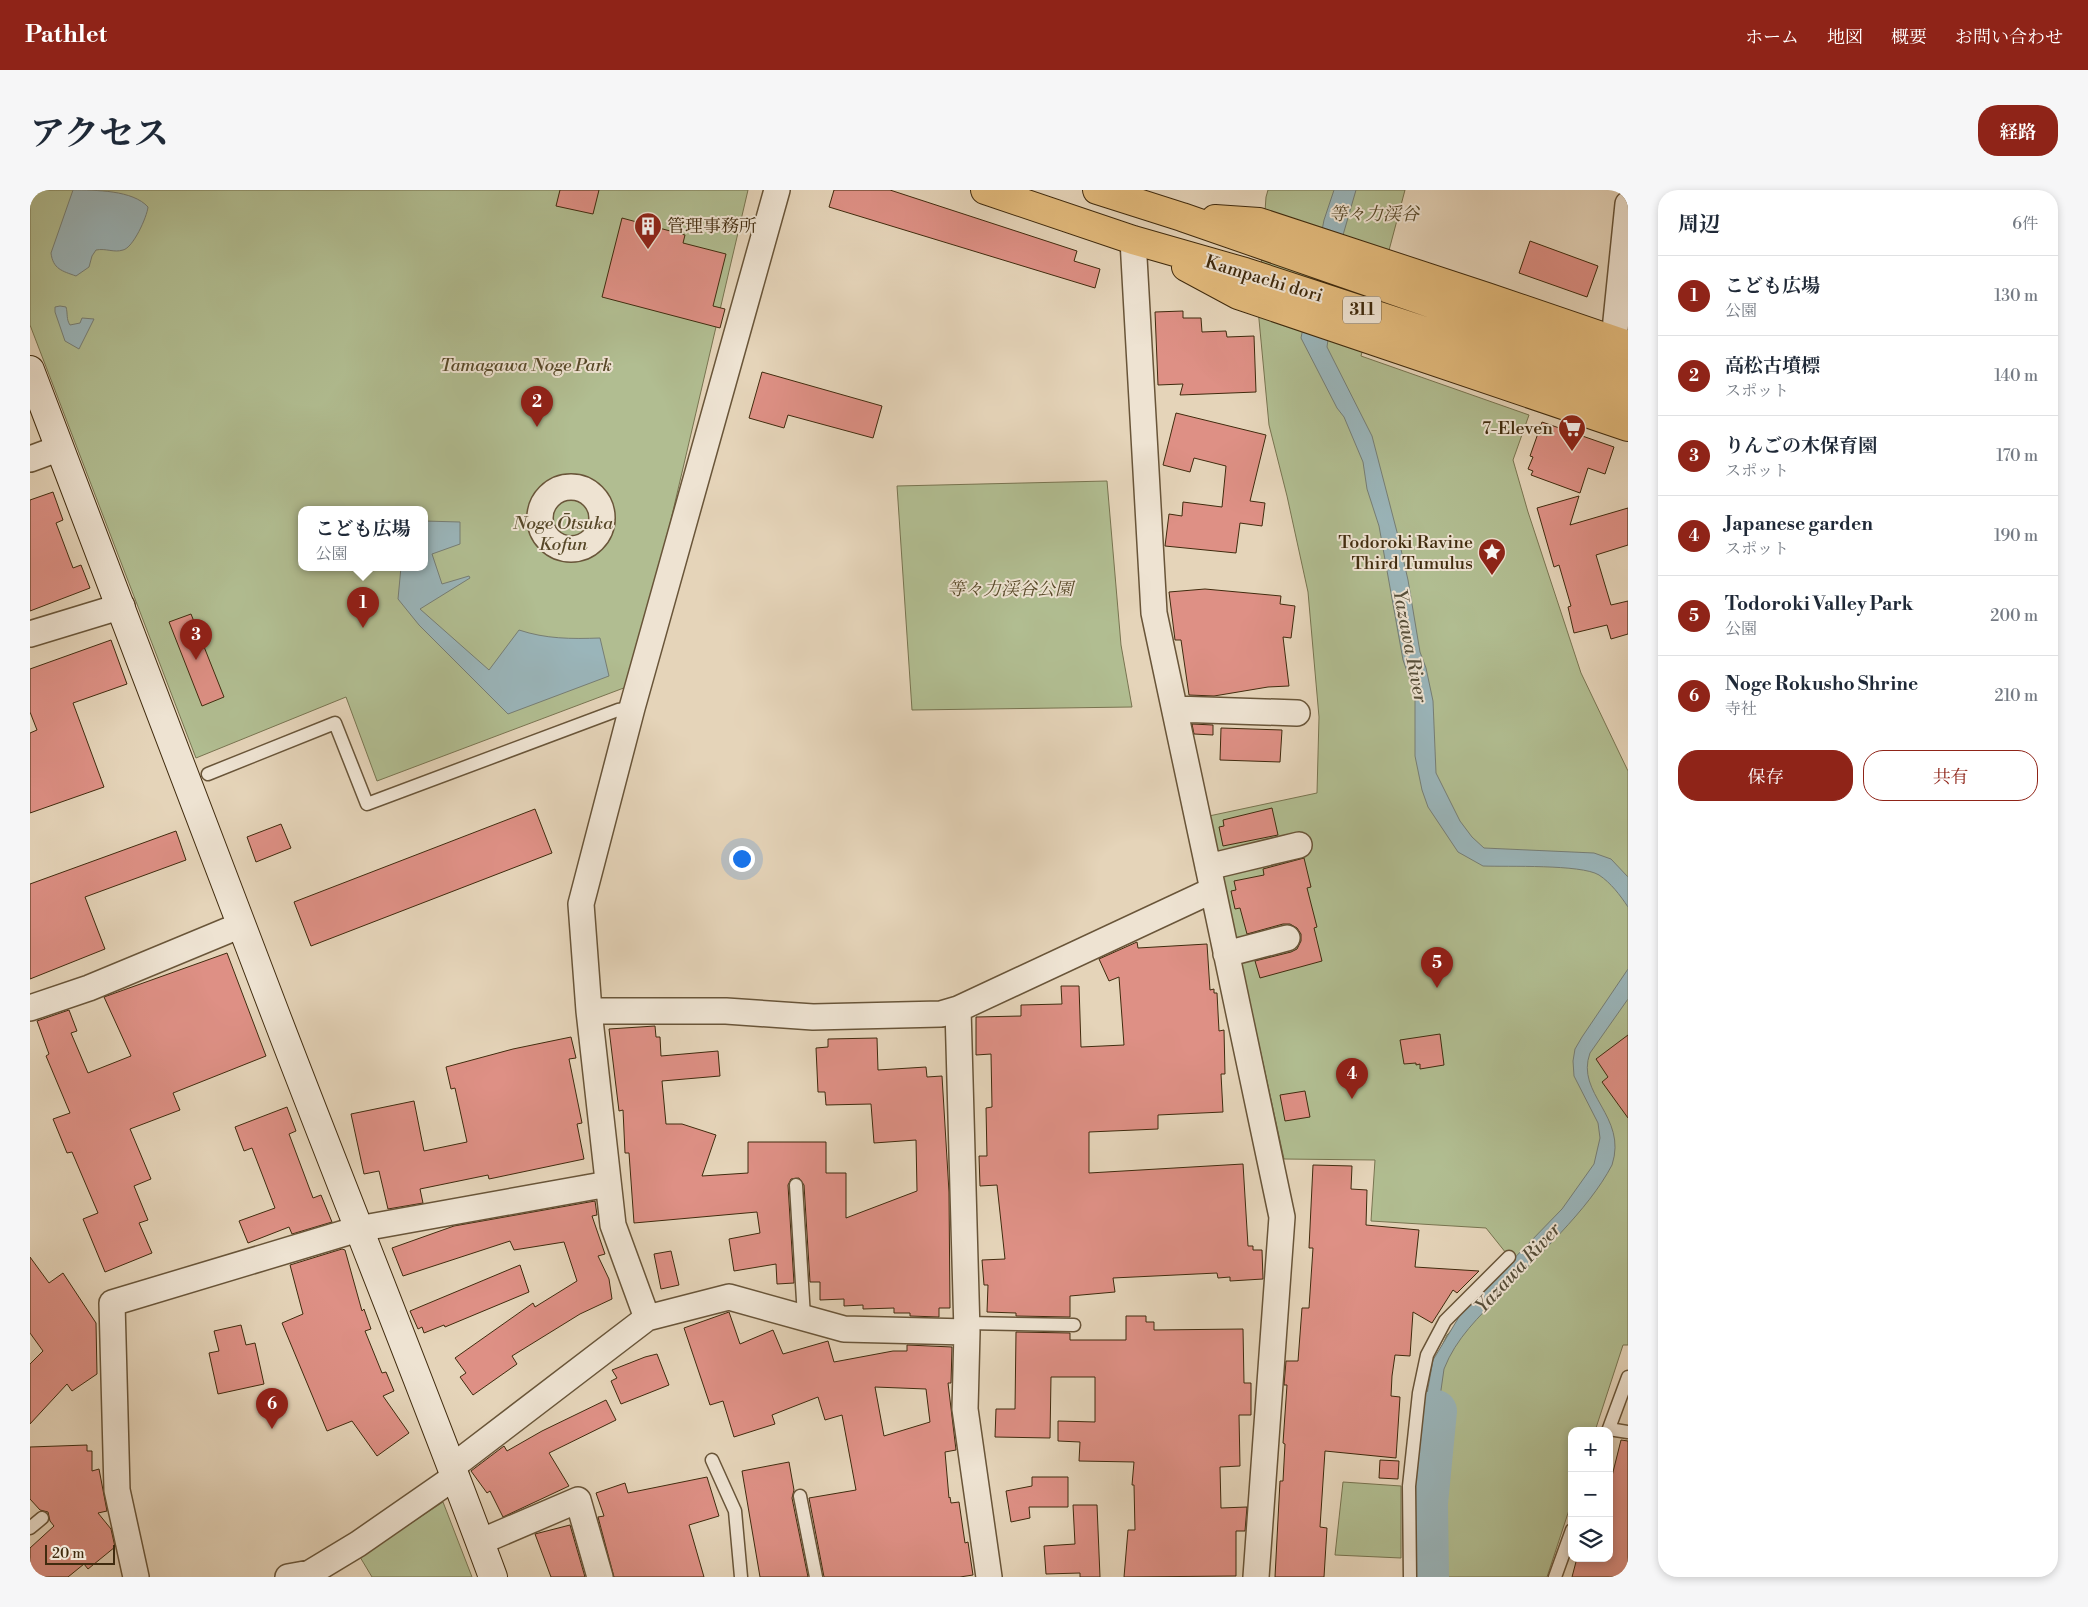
<!DOCTYPE html>
<html lang="ja">
<head>
<meta charset="utf-8">
<style>
  :root { --surface:#fff; --page:#f6f6f7; --text:#1f2937; --muted:#747a83; --line:#e0e1e3; --accent:#8f2418 }
  body { margin:0; font-family:"Libre Bodoni","Noto Serif JP",serif; background:var(--page); color:var(--text) }
  .controls { position:absolute; right:15px; bottom:15px; display:grid; overflow:hidden; border-radius:10px; box-shadow:0 2px 8px #0003 }
  .controls button { width:45px; height:45px; display:grid; place-items:center; padding:0; border:0; border-bottom:1px solid var(--line); background:var(--surface); color:var(--text); font:25px sans-serif }
  .scale { position:absolute; left:15px; bottom:12px; width:70px; box-sizing:border-box; padding-left:5px; border:2px solid #402b0e; border-top:0; font-size:14px; line-height:18px; white-space:nowrap; color:#402b0e; -webkit-text-stroke:4px #eee3d2; paint-order:stroke }
  .you { position:absolute; left:711px; top:668px; width:18px; height:18px; margin:-12px; border:4px solid #fff; border-radius:50%; background:#1a73e8; box-shadow:0 0 0 8px #1a73e833 }
  .badge { display:grid; place-items:center; width:32px; height:32px; border-radius:50%; background:var(--accent); color:#fff; font-size:16px; font-weight:700 }
  .pin { position:absolute; translate:-50% -41px; filter:drop-shadow(0 1px 2px #0008) }
  .pin::after { content:''; position:absolute; top:26px; width:18px; height:15px; background:inherit; clip-path:polygon(0 0,100% 0,50% 100%) }
  .popup { position:absolute; left:268px; top:316px; width:130px; height:65px; box-sizing:border-box; display:grid; place-content:center; border-radius:10px; background:var(--surface); filter:drop-shadow(0 1px 4px #0005); font-size:16px; white-space:nowrap; color:var(--muted) }
  .popup b { font-size:19px; color:var(--text) }
  .popup::after { content:''; position:absolute; left:50%; top:100%; margin-left:-10px; border:10px solid transparent; border-top-color:var(--surface) }
  .list { margin:0; padding:0; list-style:none }
  h2 { display:flex; justify-content:space-between; align-items:center; height:65px; margin:0; padding:0 20px; font-size:21px }
  h2 small { font-size:16px; font-weight:400; color:var(--muted) }
  .list li { display:grid; grid-template-columns:32px 1fr auto; gap:15px; align-items:center; box-sizing:border-box; height:80px; padding:0 20px; border-top:1px solid var(--line) }
  .list b { display:block; font-size:19px; white-space:nowrap }
  .list p { margin:0; font-size:16px; white-space:nowrap; color:var(--muted) }
  .list em { font-size:16px; font-style:normal; color:var(--muted) }
  .actions { display:flex; gap:10px; padding:15px 20px }
  .actions a { flex:1; padding:11px 0; border:1px solid var(--accent); border-radius:20px; text-align:center; font-size:18px; color:var(--accent) }
  .actions .main { background:var(--accent); color:#fff }
  .icon { flex:none; width:28px; height:28px; fill:none; stroke:currentColor; stroke-width:2; stroke-linecap:round; stroke-linejoin:round }
  .map { position:relative; flex:none; width:1598px; height:1387px; overflow:hidden; border-radius:20px }
  header { display:flex; align-items:center; gap:30px; box-sizing:border-box; height:70px; padding:0 25px; background:var(--accent); color:#fff }
  header strong { font-size:24px }
  nav { display:flex; gap:28px; margin-inline-start:auto; font-size:18px }
  .intro { display:flex; align-items:center; justify-content:space-between; box-sizing:border-box; height:120px; padding:0 30px }
  h1 { margin:0; font-size:35px }
  .button { padding:12px 22px; border-radius:20px; background:var(--accent); color:#fff; font-size:18px; font-weight:700 }
  main { display:flex; gap:30px; padding:0 30px }
  aside { flex:1; background:var(--surface); border-radius:20px; box-shadow:0 2px 8px #0003 }
  .map>svg:first-child { display:block }
  .green { fill:#b1bd91; stroke:#787450; fill-rule:evenodd }
  .water { fill:#9ab5ba; stroke:#767e75 }
  .lines { fill:none; stroke-linecap:round; stroke-linejoin:round }
  .river { stroke:#9ab5ba; stroke-width:42 }
  .building { fill:#de9085; stroke:#402b0e; fill-rule:evenodd }
  .lane-casing { stroke:#695539; stroke-width:15 }
  .street-casing { stroke:#695539; stroke-width:28 }
  .secondary-casing { stroke:#402b0e; stroke-width:30 }
  .primary-casing { stroke:#402b0e; stroke-width:30 }
  .lane { stroke:#eee3d2; stroke-width:12 }
  .street { stroke:#eee3d2; stroke-width:25 }
  .secondary { stroke:#eee3d2; stroke-width:28 }
  .primary { stroke:#e2ba7c; stroke-width:28 }
  .labels { text-anchor:middle; dominant-baseline:central; stroke-width:4; stroke-linejoin:round; paint-order:stroke }
  .shield { fill:#eee3d2; stroke:#746249; stroke-width:1 }
  .shield-label { font-size:16px; font-weight:bold; fill:#402b0e }
  .park-label { font-size:18px; font-style:italic; fill:#574828; stroke:#eee3d2 }
  .poi-label { font-size:18px; fill:#402b0e; stroke:#eee3d2; text-anchor:end }
  .street-label { font-size:18px; fill:#402b0e; stroke:#eee3d2 }
  .water-label { font-size:19px; font-style:italic; fill:#564e39; stroke:#eee3d2 }
</style>
</head>
<body>
<header>
<strong>Pathlet</strong>
<nav><a>ホーム</a><a>地図</a><a>概要</a><a>お問い合わせ</a></nav>
</header>
<div class="intro"><h1>アクセス</h1><a class="button">経路</a></div>
<main>
<div class="map">
<svg width="1598" height="1387" viewBox="0 0 1598 1387">
  <rect width="100%" height="100%" fill="#e5d4b9"/>
  <filter id="stains"><feTurbulence type="fractalNoise" baseFrequency=".004" numOctaves="4"/><feColorMatrix values="0 0 0 0 .2 0 0 0 0 .09 0 0 0 0 .02 0 0 0 .5 -.17"/></filter>
  <radialGradient id="worn" r=".72"><stop offset=".6" stop-color="#630" stop-opacity="0"/><stop offset="1" stop-color="#630" stop-opacity=".3"/></radialGradient>
  <path class="green" d="M0,0H718L625,398L599,496L347,591L316,507L166,568L0,135ZM272,319H394V377H272Z
    M1238,0H1375L1331,166L1499,225L1483,270L1498,322L1551,483L1598,581V1155H1593L1565,1241H1542V1311L1517,1387H1387L1386,1344L1404,1173L1417,1145L1484,1073L1456,1038L1341,1031L1345,970L1254,969L1179,626L1287,603L1289,527L1278,402L1257,306L1239,235L1228,119L1236,7Z
    M1077,291L1091,455L1102,517L882,520L867,296Z
    M1313,1292L1371,1296V1368L1305,1365Z
    M413,1312L442,1387H342L330,1367Z"/>
  <path class="water" d="M43,0C65,0 103,0 118,17C117,27 103,58 93,60C84,63 76,58 66,60L62,66L59,77L46,86C32,81 23,79 21,63Z
    M1304,0H1326L1311,52L1297,157L1342,246L1367,342L1378,390L1390,462L1396,478L1403,511L1406,583L1430,631L1442,647L1454,658L1564,663L1581,669L1598,687V717C1590,705 1581,693 1569,685C1551,674 1477,677 1453,676L1428,662L1398,617L1392,600L1385,566V504L1373,470L1349,336L1337,299L1333,272L1314,227L1307,218L1271,148L1294,30Z
    M30,116L36,117C38,124 36,129 40,135L50,133L52,128L64,129L49,159L35,151L25,122V117Z
    M394,331L430,332V354L402,364L412,394L439,386L440,388L390,419L459,480L489,440C516,449 541,449 570,448L579,486L478,524L389,435L368,409L371,377H394Z
    M1598,779V809L1560,863C1545,904 1598,926 1582,975C1558,1021 1507,1066 1471,1104C1449,1127 1426,1148 1414,1179L1396,1305L1402,1387H1387L1386,1299L1395,1215L1403,1170L1432,1122L1532,1019L1564,974L1570,948L1568,933L1544,886L1543,871L1545,859L1552,847Z"/>
  <g class="lines">
    <path class="river" d="M1398,1387L1397,1313L1406,1221"/>
  </g>
  <path class="building" d="M530,0H569L563,24L526,16Z
    M804,0H860L1047,61L1044,71L1070,79L1065,98L799,17Z
    M592,28L655,45L653,53L696,64L683,116L695,119L690,138L572,107Z
    M1500,51L1568,76L1557,107L1489,83Z
    M1153,121V128H1171L1172,142L1196,141L1197,147L1224,146L1226,202L1150,205L1153,194L1128,195L1125,122Z
    M732,182L852,216L843,248L758,225L754,238L719,228Z
    M1146,223L1236,245L1220,311L1235,313L1232,336L1210,333L1206,363L1135,356L1139,324L1152,326L1153,312L1192,317L1196,276L1164,268L1160,282L1133,275Z
    M1512,232L1584,257L1575,284L1558,278L1550,303L1501,285L1503,281L1498,279L1503,267L1500,266Z
    M23,302L33,330L26,333L43,378L51,375L60,398L0,421V310Z
    M1549,306L1540,335L1598,318V355L1566,365L1581,415L1598,411V444L1581,449L1577,435L1544,443L1538,417L1541,416L1529,375L1524,377L1507,318Z
    M1175,399L1251,406L1250,414L1265,416L1261,448L1253,447L1259,496L1238,497L1184,506L1159,505L1151,450H1145L1139,402Z
    M161,424L194,507L172,516L139,432Z
    M81,450L97,494L43,513L74,597L0,623V543L7,540L0,522V479Z
    M1162,534L1183,535V545L1164,544Z
    M1191,538L1252,540L1250,572L1190,570Z
    M1242,618L1248,645L1193,656L1189,637L1194,636L1193,630Z
    M505,619L522,663L281,756L264,712Z
    M251,634L261,658L226,672L217,647Z
    M146,641L156,670L55,707L75,759L0,789V694Z
    M1274,668L1281,697L1277,698L1287,737L1284,738L1292,771L1230,788L1225,771L1261,762L1267,759L1271,751V744L1267,738L1260,734H1253L1217,744L1210,718L1205,719L1201,701L1206,700L1204,691L1234,685L1233,679Z
    M1107,752L1108,758L1177,754L1180,800L1184,799V803H1187L1189,841L1194,840L1195,884H1191L1193,922L1128,925V939L1059,942V983L1213,974L1218,1056H1223V1060H1232L1233,1089L1200,1091V1087L1188,1088L1187,1083L1083,1088L1085,1102L1040,1106V1127L986,1126V1123L957,1122L958,1095H954L952,1070L975,1069L967,995L950,996L949,966H957L956,918L962,917L961,864L946,865V827L991,826V815L1032,814L1031,796H1049L1051,857L1094,855L1089,787L1079,791L1069,769Z
    M197,763L236,866L143,903L150,920L100,939L121,989L104,996L118,1030L109,1033L122,1063L75,1082L53,1029L68,1023L42,962L37,963L23,929L40,923L16,866L19,864L7,831L39,820L47,841L41,843L58,883L101,866L74,807Z
    M625,836L626,847H630L631,866L688,861L690,886L632,891L636,934H652L686,945L672,986L718,983V952H796V983H816V1028L887,1001L886,950L844,953L841,914L796,915L795,902H788L786,858L798,857V849L847,848L848,880L896,877L897,887L912,886L919,1002L920,1118H909V1127L880,1126V1123H864V1118L833,1119V1115L814,1116V1109L790,1110V1092H780L774,995L769,988L761,989L758,995L764,1093L747,1094L746,1074L704,1081L699,1049L730,1043L727,1022L604,1033L599,963H595L593,920L589,921L579,839Z
    M1410,844L1414,875L1390,879V874L1386,875V873L1374,874L1370,850Z
    M1598,845V928L1572,892L1578,887L1566,869Z
    M541,847L546,868L539,869L552,933L547,934L554,969L459,989L458,985L390,999L393,1013L358,1019L349,981L334,984L321,924L384,911L394,961L437,952L425,898L421,899L416,877L483,859Z
    M1275,901L1280,927L1255,931L1250,905Z
    M257,917L266,941L259,944L283,1008L291,1005L302,1032L262,1044L259,1037L218,1053L209,1031L245,1018L222,958L214,961L205,937Z
    M1283,975L1322,976L1321,999L1337,1000L1336,1035L1389,1040L1385,1077L1449,1081L1427,1103L1423,1100L1402,1133L1383,1122L1380,1166L1365,1165L1362,1186L1361,1206L1370,1207L1366,1268L1295,1261L1290,1337L1297,1338L1294,1387H1245L1250,1291H1253L1255,1254L1253,1253L1257,1195H1254L1256,1171H1268L1272,1118H1279L1283,1058H1279Z
    M565,1011L567,1025L562,1026L575,1064L568,1066L579,1089L582,1109L550,1124L482,1166L487,1174L443,1205L430,1187L436,1183L425,1168L503,1113L505,1117L547,1091L534,1052L484,1060L480,1051L373,1086L362,1058L424,1036Z
    M312,1059L315,1060L332,1121L334,1119L341,1139L335,1141L352,1183L356,1182L364,1201L353,1206L379,1243L347,1266L322,1231L297,1241L252,1133L273,1124L260,1075Z
    M641,1061L649,1095L631,1099L624,1064Z
    M0,1067L19,1093L33,1083L66,1133L67,1184L42,1201L37,1194L0,1234V1174L13,1161L0,1143Z
    M490,1075L499,1102L415,1137L414,1135L394,1143L392,1137L388,1139L380,1121Z
    M699,1122L710,1154L743,1140L753,1164L798,1151L804,1172L863,1161H877V1155L922,1157L921,1193H918L926,1260L915,1262L919,1308L920,1307L921,1313L929,1312L935,1353L938,1352L943,1385L930,1387H794L779,1308L826,1300L812,1225L795,1230L788,1207L742,1225L745,1234L704,1247L693,1211L680,1215L654,1138ZM845,1197L896,1199L900,1232L854,1246Z
    M1096,1126H1116V1132H1124V1140L1213,1139L1214,1193H1221V1225H1209L1210,1276L1190,1277L1191,1318L1217,1317L1215,1341H1206V1386L1094,1387L1098,1340H1105L1104,1295H1102L1104,1272L1049,1271L1050,1252L1028,1251V1231L1065,1232V1187H1021L1020,1248L965,1247L966,1219H985L986,1142L1040,1143V1150H1096Z
    M211,1135L216,1155L225,1153L234,1194L188,1204L179,1163L189,1161L184,1141Z
    M627,1164L639,1195L591,1214L581,1191L587,1188L582,1180L615,1167Z
    M576,1210L586,1230L519,1263L539,1296L473,1327L460,1301L457,1303L441,1281L474,1256L477,1261L512,1241Z
    M1591,1250L1598,1251V1387H1542L1547,1368H1579V1298Z
    M57,1255V1261H62V1281L69,1279L77,1321L68,1323L81,1339L85,1357L58,1379L54,1374L38,1387H0V1358L24,1336L20,1331L18,1322L10,1320L0,1309V1257Z
    M1350,1270L1369,1271L1368,1289L1349,1288Z
    M759,1272L764,1300L762,1308L778,1387H730L712,1281Z
    M677,1287L689,1326L659,1335L674,1387H584L568,1327L574,1326L566,1303L595,1293L598,1303Z
    M1002,1287H1038V1317H999L1000,1328L981,1332L976,1301L1002,1296Z
    M1043,1315H1067L1070,1387H1050V1383L1016,1384L1014,1356L1045,1354Z
    M540,1335L555,1387H521L505,1344Z"/>
  <g class="lines">
    <g class="lane-casing">
      <path id="lane" d="M178,584L305,533L337,614L588,520L602,518
        M766,995L774,1127
        M937,1133L1044,1135
        M1579,1239L1598,1242
        M1578,1241L1598,1187
        M682,1270L705,1321L711,1387
        M770,1306L786,1387
        M0,1338L12,1328
        M1380,1387L1379,1296L1389,1203L1397,1165L1415,1131L1479,1067
        M1525,1387L1542,1340"/>
    </g>
    <g class="street-casing">
      <path id="street" d="M1103,50L1124,423L1183,700
        M1584,150L1598,14
        M0,269L30,258
        M510 328a31 31 0 1 1 62 0a31 31 0 1 1-62 0Z
        M0,444L92,416
        M1145,519L1267,523
        M1178,677L1269,655
        M1196,764L1257,748
        M0,818L59,798L211,735
        M928,819L937,1142L935,1219L959,1387
        M559,821H696L783,827L911,824L928,819L1183,700L1252,1027L1226,1387
        M617,1128L583,1035L559,821L551,714L602,518L747,0
        M422,1277L617,1128L699,1107L814,1139L937,1142
        M450,1352L548,1310L570,1387
        M106,1387L87,1300L82,1113L328,1039L578,994
        M258,1387L280,1383L328,1354L426,1286"/>
    </g>
    <g class="secondary-casing">
      <path id="secondary" d="M0,180C83,394 163,609 245,823C317,1011 393,1198 463,1387"/>
    </g>
    <g class="primary-casing">
      <path id="primary" d="M955,0L1103,50L1215,82L1450,159L1598,209
        M1067,0L1152,27L1598,182
        M1185,29L1229,32L1457,107L1598,155
        M1156,77L1208,105L1598,237"/>
    </g>
    <use href="#lane" class="lane"/>
    <use href="#street" class="street"/>
    <use href="#secondary" class="secondary"/>
    <use href="#primary" class="primary"/>
  </g>
  <defs>
    <g id="building-pin" transform="scale(1.4375)"><path d="M0 17L-7.5 6A9.5 9.5 0 1 1 7.5 6Z" fill="#8f2418" stroke="#eee3d2"/><path d="M-4-6H4V6H1V3H-1V6H-4ZM-2.5-4.3h1.7v1.8h-1.7ZM.8-4.3h1.7v1.8H.8ZM-2.5-1h1.7V.8h-1.7ZM.8-1h1.7V.8H.8Z" fill="#fff"/></g>
    <g id="supermarket-pin" transform="scale(1.4375)"><path d="M0 17L-7.5 6A9.5 9.5 0 1 1 7.5 6Z" fill="#8f2418" stroke="#eee3d2"/><path d="M-6-5.5h2.5l.6 2H6L4.5 2H-2.5L-4.4-4H-6ZM-1.5 3.2a1.3 1.3 0 1 0 .1 0ZM3 3.2a1.3 1.3 0 1 0 .1 0Z" fill="#fff"/></g>
    <g id="sight-pin" transform="scale(1.4375)"><path d="M0 17L-7.5 6A9.5 9.5 0 1 1 7.5 6Z" fill="#8f2418" stroke="#eee3d2"/><path d="M0-6L1.8-2.2L6-1.7L2.9 1.2L3.7 5.4L0 3.3L-3.7 5.4L-2.9 1.2L-6-1.7L-1.8-2.2Z" fill="#fff"/></g>
  </defs>
  <g fill-rule="evenodd">
    <use href="#building-pin" x="618" y="36"/>
    <use href="#supermarket-pin" x="1542" y="238"/>
    <use href="#sight-pin" x="1462" y="362"/>
  </g>
  <g class="labels">
    <rect class="shield" x="1313" y="106.5" width="38" height="27" rx="4"/>
    <g class="shield-label">
      <text x="1332" y="120">311</text>
    </g>
    <g class="park-label">
      <text x="1344" y="24">等々力渓谷</text>
      <text x="496" y="175">Tamagawa Noge Park</text>
      <text x="533" y="333">Noge Ōtsuka<tspan x="533" dy="21">Kofun</tspan></text>
      <text x="980" y="399">等々力渓谷公園</text>
    </g>
    <g class="poi-label">
      <text x="637" y="36" text-anchor="start">管理事務所</text>
      <text x="1523" y="238">7-Eleven</text>
      <text x="1443" y="352">Todoroki Ravine<tspan x="1443" dy="21">Third Tumulus</tspan></text>
    </g>
    <g class="street-label">
      <text transform="translate(1234 89) rotate(17)">Kampachi dori</text>
    </g>
    <g class="water-label">
      <text transform="translate(1380 456) rotate(79)">Yazawa River</text>
      <text transform="translate(1488 1078) rotate(-47)">Yazawa River</text>
    </g>
  </g>
  <rect width="100%" height="100%" filter="url(#stains)"/>
  <rect width="100%" height="100%" fill="url(#worn)"/>
</svg>
<div class="controls">
<button>+</button>
<button>−</button>
<button><svg class="icon" aria-label="layers" viewBox="0 0 24 24"><path d="M12 4l9 5-9 5-9-5zM3 14l9 5 9-5"/></svg></button>
</div>
<div class="scale">20 m</div>
<div class="you"></div>
<div class="pin badge" style="left:333px;top:438px">1</div>
<div class="popup"><b>こども広場</b>公園</div>
<div class="pin badge" style="left:507px;top:237px">2</div>
<div class="pin badge" style="left:166px;top:470px">3</div>
<div class="pin badge" style="left:1322px;top:909px">4</div>
<div class="pin badge" style="left:1407px;top:798px">5</div>
<div class="pin badge" style="left:242px;top:1239px">6</div>
</div>
<aside>
<h2>周辺<small>6件</small></h2>
<ul class="list">
<li><span class="badge">1</span><div><b>こども広場</b><p>公園</p></div><em>130 m</em></li>
<li><span class="badge">2</span><div><b>高松古墳標</b><p>スポット</p></div><em>140 m</em></li>
<li><span class="badge">3</span><div><b>りんごの木保育園</b><p>スポット</p></div><em>170 m</em></li>
<li><span class="badge">4</span><div><b>Japanese garden</b><p>スポット</p></div><em>190 m</em></li>
<li><span class="badge">5</span><div><b>Todoroki Valley Park</b><p>公園</p></div><em>200 m</em></li>
<li><span class="badge">6</span><div><b>Noge Rokusho Shrine</b><p>寺社</p></div><em>210 m</em></li>
</ul>
<div class="actions"><a class="main">保存</a><a>共有</a></div>
</aside>
</main>
</body>
</html>
